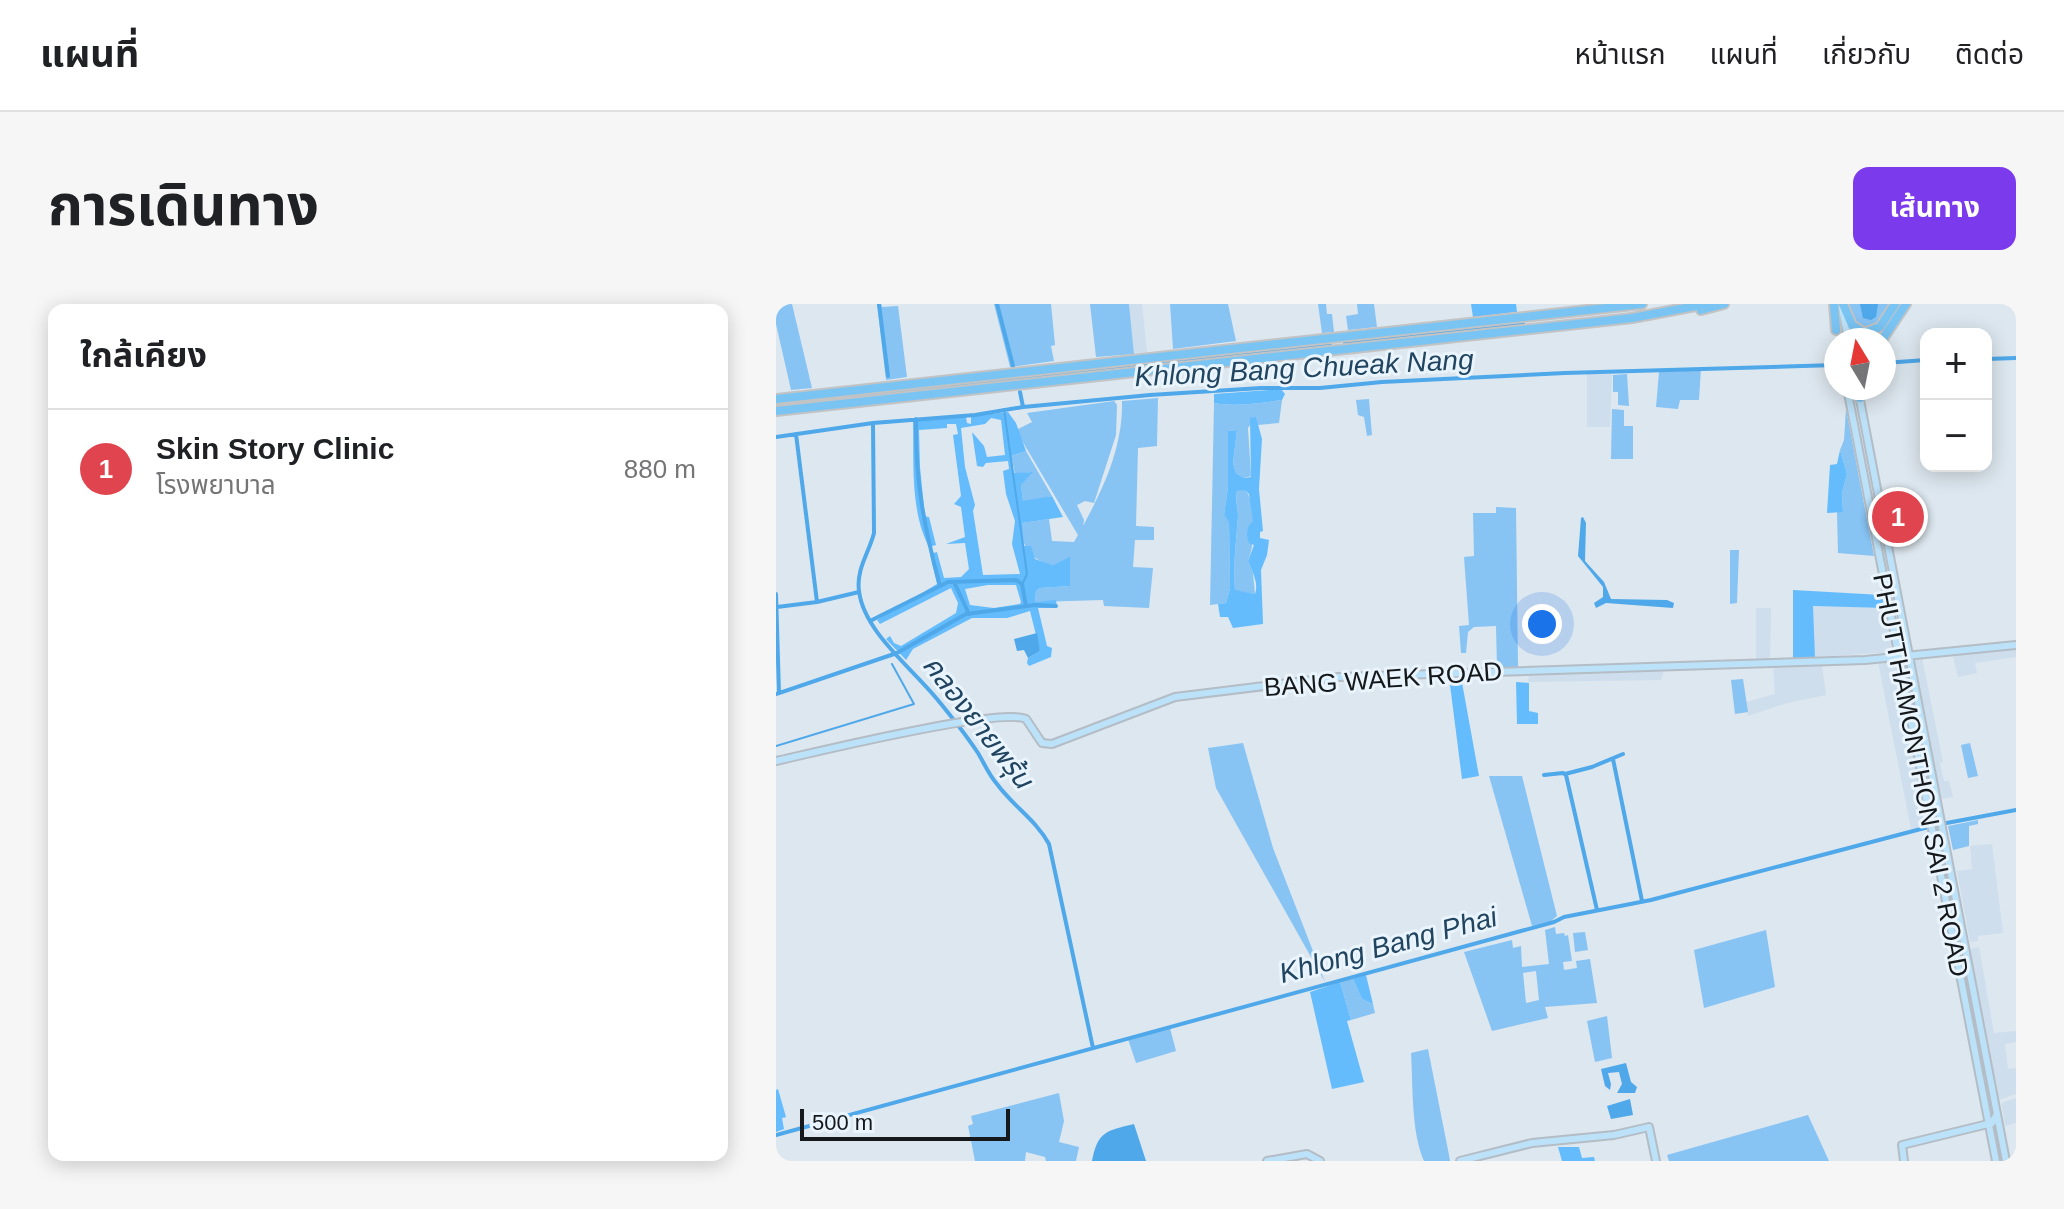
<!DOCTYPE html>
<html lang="th">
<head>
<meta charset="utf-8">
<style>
  :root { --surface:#fff; --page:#f6f6f6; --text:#202124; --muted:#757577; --line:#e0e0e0; --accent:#7c3aed }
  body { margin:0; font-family:Helvetica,"Noto Sans Thai",sans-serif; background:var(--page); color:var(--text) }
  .controls { position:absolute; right:24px; top:24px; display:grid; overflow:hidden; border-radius:16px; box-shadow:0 4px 20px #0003 }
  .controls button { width:72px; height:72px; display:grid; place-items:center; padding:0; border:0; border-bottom:2px solid var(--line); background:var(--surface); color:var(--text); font:40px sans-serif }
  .compass { position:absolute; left:1048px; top:24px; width:72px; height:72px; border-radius:50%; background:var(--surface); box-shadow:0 4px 20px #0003; rotate:350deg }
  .scale { position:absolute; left:24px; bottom:20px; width:210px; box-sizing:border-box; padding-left:8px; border:4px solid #15191c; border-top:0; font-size:22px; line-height:28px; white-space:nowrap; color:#15191c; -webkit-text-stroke:6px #eaf4fc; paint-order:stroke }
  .you { position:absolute; left:766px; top:320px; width:28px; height:28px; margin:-20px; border:6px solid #fff; border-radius:50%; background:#1a73e8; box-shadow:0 0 0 12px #1a73e833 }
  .badge { display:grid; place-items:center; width:52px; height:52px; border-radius:50%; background:var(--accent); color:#fff; font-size:26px; font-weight:700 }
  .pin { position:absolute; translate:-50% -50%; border:4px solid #fff; box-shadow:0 2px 8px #0006 }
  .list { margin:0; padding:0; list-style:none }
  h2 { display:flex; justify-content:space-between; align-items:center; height:104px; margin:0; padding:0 32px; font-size:34px }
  h2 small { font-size:26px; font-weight:400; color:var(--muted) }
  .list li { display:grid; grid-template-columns:52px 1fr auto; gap:24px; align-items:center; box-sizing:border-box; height:120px; padding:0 32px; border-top:2px solid var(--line) }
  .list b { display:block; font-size:30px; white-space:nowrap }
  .list p { margin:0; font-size:26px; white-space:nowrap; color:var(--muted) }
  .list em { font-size:26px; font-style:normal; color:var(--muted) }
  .map { position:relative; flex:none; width:1240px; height:857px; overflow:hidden; border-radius:16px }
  header { display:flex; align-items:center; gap:48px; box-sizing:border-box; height:112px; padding:0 40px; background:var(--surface); border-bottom:2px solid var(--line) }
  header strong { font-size:38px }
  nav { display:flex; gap:44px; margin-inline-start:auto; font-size:28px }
  .intro { display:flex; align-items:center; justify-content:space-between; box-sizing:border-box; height:192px; padding:0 48px }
  h1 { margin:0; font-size:56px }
  .button { padding:20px 36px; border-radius:16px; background:var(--accent); color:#fff; font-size:28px; font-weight:700 }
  main { display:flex; gap:48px; padding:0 48px }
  aside { flex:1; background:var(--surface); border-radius:16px; box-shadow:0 4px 20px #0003 }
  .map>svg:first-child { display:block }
  .built { fill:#cedeec }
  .green { fill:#87c3f3; fill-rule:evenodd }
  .forest { fill:#64bcfd; fill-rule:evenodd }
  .water { fill:#4fa8e9 }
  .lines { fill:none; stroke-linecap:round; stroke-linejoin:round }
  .stream { stroke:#4fa8e9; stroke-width:2 }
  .canal { stroke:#4fa8e9; stroke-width:4 }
  .secondary-casing { stroke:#b4bdc5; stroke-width:10 }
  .primary-casing { stroke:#c2c3c4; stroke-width:12 }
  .secondary { stroke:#bce2f9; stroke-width:6 }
  .primary { stroke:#79c4f3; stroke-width:8 }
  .labels { text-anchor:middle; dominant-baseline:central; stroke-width:6; stroke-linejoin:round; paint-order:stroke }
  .street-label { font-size:26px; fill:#15191c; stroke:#eaf4fc }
  .water-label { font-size:28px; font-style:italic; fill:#214560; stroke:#eaf4fc }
</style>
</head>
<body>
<header>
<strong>แผนที่</strong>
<nav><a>หน้าแรก</a><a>แผนที่</a><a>เกี่ยวกับ</a><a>ติดต่อ</a></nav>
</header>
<div class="intro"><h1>การเดินทาง</h1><a class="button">เส้นทาง</a></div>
<main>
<aside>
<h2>ใกล้เคียง<small></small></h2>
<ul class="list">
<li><span class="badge" style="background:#e0444e">1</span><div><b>Skin Story Clinic</b><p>โรงพยาบาล</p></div><em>880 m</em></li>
</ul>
</aside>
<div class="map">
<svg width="1240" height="857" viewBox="0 0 1240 857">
  <rect width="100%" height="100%" fill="#dde7ef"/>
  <path class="built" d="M353,0H366L371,48L358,50Z
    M811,69L836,70L834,123H811Z
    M1036,302L1109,304L1116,348L1039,353Z
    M980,304H995L994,357H980Z
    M1240,344V353L1199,359L1201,369L1182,373L1177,352Z
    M1146,354L1167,458L1164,459L1168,477H1173L1177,493L1165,495L1139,358V355Z
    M1118,357L1151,521L1135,525L1102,358Z
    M1027,359V362H1046L1050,391L1011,399L972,412L970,398L999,390L997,361Z
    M888,367L885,376L752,378L753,370Z
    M1216,540L1227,629L1202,632V637L1194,638L1181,567L1196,565L1194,542Z
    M1203,643L1218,729L1240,727V738L1229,740L1232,765L1240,764V790L1222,796L1194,645Z
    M1240,794V819L1229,822L1225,799Z"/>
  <path class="green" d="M0,0H16L36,84L15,86L0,20Z
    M101,0H105L106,3L122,2L131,73L110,76Z
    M218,0H275L279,41L275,42L278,57L234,63Z
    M314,0H353L358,50L320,53Z
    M394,0H452L460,37L397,45Z
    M542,0H550L551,10H556L558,28L546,29Z
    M581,0H598L601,23L572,26L570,12L582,10Z
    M1072,0H1128L1104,36H1078Z
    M925,64L923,96H904L902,105L880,103L883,68Z
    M851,70L853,102L842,101V88H837V71Z
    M382,94L381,142L362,144L360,222L378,223V236H359L357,263L377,264L373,304L328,302L327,296L259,298L260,287L264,284L294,282V254L277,261C253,255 245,244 246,219L273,215L276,237L298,238L302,231L242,130V125L256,118L251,109L338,97L341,101L340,131L318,199L309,197L301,201L308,216L307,222C328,183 347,143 346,97Z
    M593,95L596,131L591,132L588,113L582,111L580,96Z
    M506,96L503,119L481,121L480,113L472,124L475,172L468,174L460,169L457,159L461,126L452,127V183L448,211L453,217L454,284L450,299L434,301L438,99C459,103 485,99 506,96Z
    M836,105L848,106V122H857V155H835Z
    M1070,105L1098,252L1062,249L1061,208L1067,207L1066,189L1071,170L1064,146L1068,136Z
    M250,147L276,192L247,198L245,181L255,168L239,170L235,152Z
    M469,185C482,203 479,238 472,257L477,269L479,290L459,287C457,261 460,238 462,213C462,204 459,197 461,187Z
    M720,203L740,204L742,363L721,364L720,322L698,323L692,328L690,349H685L683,322L693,321L688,253L698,252L697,209H720Z
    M954,246H963L961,299L954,300Z
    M1132,359L1152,460H1146L1128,360Z
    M967,375L972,408L959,410L955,376Z
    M467,439L497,544L549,678L440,484L432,444Z
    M1194,439L1202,472L1192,474L1185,441Z
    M713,472H746L781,612L775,617L756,622Z
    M1202,516V520L1193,522V542L1177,546L1172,522Z
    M1164,524L1213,784L1211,788L1160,526Z
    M779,623L780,630L788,629L789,632L792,631L796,657L787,658L788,666L801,664L800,657L814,655L821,699L769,703L772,714L716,727L688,648L736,636L737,644L745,642L746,663L773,660L769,626ZM760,667L763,696L750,699L747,669Z
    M990,626L999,683L928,704L918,646Z
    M809,628L812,646L799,648L797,629Z
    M577,675L586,695L597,700L599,709L575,716L564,678Z
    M831,712L836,754L819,758L811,717Z
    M394,724L400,747L360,759L352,735Z
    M652,745L673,851L674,857H648C635,828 637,781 635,749Z
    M283,789L288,817L283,838L303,843L300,857H270L269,853L250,848L249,857H199L192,822L197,820L195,812Z
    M1032,811L1053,857H893L891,851Z"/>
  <path class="forest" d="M695,0H740L741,8L697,13Z
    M505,85L509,90L506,96C485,99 458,103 438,99V90Z
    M232,108L240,119L250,147L235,152L238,169L257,168L245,181L247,197L276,192L287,213L246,219L248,242H255L259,255L277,261L294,253V282L264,284L260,287L259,298L280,296L281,304H262L271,342L276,344L275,353L253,362L251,359L252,354L264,347L254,307L231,314H196L137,345L130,356L110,335L114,332L118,339L125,342L180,309L182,299L175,284L104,320L101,316L161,280L154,250L161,248L168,274L185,273L193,265L189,239L170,240L189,233L185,203L178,200L185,192L177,131L182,130L180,120H171V124L143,126L144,163L148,203L146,204L147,212L153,213L160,241L153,243C134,207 138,158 137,118L143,115L190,113L191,119L195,120V112ZM215,114L225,116L229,151L211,153L208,142L196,128L201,162L207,163L210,159L232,157L233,165L227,167L230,190L239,217L236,240L244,270L207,271L197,207L199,201L189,163L185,124L209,120ZM212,281H240L245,298L244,300L218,304L194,301L189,285Z
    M480,113L486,135L483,185L487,227L484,228V234L493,236L491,251L485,266L487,320L457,324L452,313H444L442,300L450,299L454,284L453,218L448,211L452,183V127L461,126L457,159L460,169L468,174L475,173L474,114ZM469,186L473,190L477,217C470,223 470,230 473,239L478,241L472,257C476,267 483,279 479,290L459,286C457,261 460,238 462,213C462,204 459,197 461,187Z
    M1064,146L1071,170L1066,189L1067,208L1051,209L1054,161L1061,160Z
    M1017,286L1106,291L1109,304L1037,302L1039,353L1017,357Z
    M673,373H685L703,472L686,475Z
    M740,378L753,379V407L762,409V420H741Z
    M590,671L597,700L586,695L577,675Z
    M564,678L575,716L571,717L588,778L556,785L534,688Z
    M2,785L10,813L6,814L8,825L0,828V786Z
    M782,843H803L806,854L818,853L819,857H786Z"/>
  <path class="water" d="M1084,0H1102L1100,13L1095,16L1087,14Z
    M807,213L810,219L809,257L828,278L835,295L891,296L898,299L897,304L830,299L820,304L818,299L827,293V283L802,252L805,214Z
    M261,329L264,347L252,354L248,346L241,347L238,335Z
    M850,759L855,778L861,783L859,789H841L846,780L843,768L832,769L835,780L834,786L829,782L825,765Z
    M854,795L857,811L835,815L831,802Z
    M358,820L370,857H316C322,827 330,827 358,820Z"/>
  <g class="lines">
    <path class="stream" d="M228,105L251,270L246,281
      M0,301H1
      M0,442L138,400L116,360"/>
    <path class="canal" d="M103,0L112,72
      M221,0L237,62
      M569,39L747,20
      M1210,55L1240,54
      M1108,59L1150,56
      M244,88L247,103
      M44,96L554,41
      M140,115C139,176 148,223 164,282
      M97,119L98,229C93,249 80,265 83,287C88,328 136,364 161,395C175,412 190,431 202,449C208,459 213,471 221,480C237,502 260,516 273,540L317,744
      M20,130L41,298
      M0,133L97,119L199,111L247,103L374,91L485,84H544L606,78L789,69L1060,61
      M178,278L193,310
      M0,290L3,389
      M1,303L41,298L83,288
      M94,317L172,278L240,276L246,280L250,302
      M0,390L121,349L190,310L259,301L280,302
      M837,455L866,597
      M789,470L816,463L847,450
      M768,471L787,469L790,471L821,606
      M0,831L778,618L788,613L875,596L1160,521L1240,506"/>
    <g class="secondary-casing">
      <path id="secondary" d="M1066,4L1072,36
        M1071,84L1220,857
        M1083,91L1230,857
        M0,457C40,448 224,403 250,415L266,439L276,440L399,393L562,373L1089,356L1240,341
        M491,857L531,850L544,857
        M684,857L756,839L838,831L873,823L880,857
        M1128,857L1126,841L1216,819L1221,810"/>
    </g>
    <g class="primary-casing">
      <path id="primary" d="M1058,0L1060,26
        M1067,0L1076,21L1088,29L1104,23L1119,0
        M925,6L948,0
        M1106,36L1130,0
        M1084,94V84
        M0,95L866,0
        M0,107L856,14L930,0"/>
    </g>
    <use href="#secondary" class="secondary"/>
    <use href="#primary" class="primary"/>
  </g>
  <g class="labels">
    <g class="street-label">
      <text transform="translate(607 375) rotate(-4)">BANG WAEK ROAD</text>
      <text transform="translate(1145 471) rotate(79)">PHUTTHAMONTHON SAI 2 ROAD</text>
    </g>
    <g class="water-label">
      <text transform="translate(528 64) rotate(-3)">Khlong Bang Chueak Nang</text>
      <text transform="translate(202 418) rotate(52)">คลองยายพรุ้น</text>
      <text transform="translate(612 641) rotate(-15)">Khlong Bang Phai</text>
    </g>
  </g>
</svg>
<div class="controls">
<button>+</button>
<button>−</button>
</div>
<svg class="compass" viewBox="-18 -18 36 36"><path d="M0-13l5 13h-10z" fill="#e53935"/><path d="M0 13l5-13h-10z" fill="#757577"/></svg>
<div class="scale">500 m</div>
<div class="you"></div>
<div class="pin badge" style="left:1122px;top:213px;background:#e0444e">1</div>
</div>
</main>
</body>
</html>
